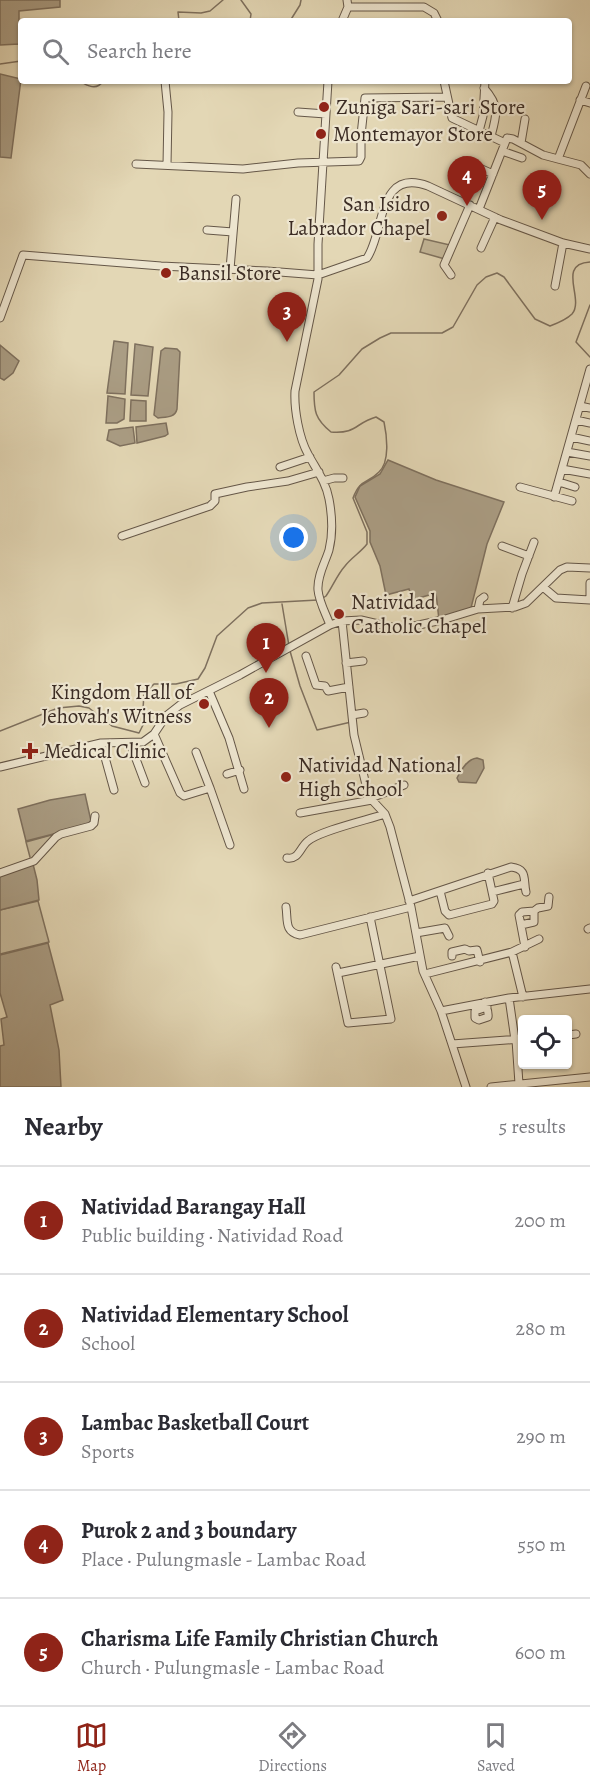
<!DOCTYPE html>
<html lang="en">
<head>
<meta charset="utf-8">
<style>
  :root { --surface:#fff; --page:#f2f2f3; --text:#2b2b33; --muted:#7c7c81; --line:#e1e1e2; --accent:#8f2418 }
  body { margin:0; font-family:Alegreya,serif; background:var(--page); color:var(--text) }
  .controls { position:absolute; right:18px; bottom:18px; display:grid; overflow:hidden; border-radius:6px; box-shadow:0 2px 4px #0004 }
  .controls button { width:54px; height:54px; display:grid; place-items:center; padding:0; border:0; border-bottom:2px solid var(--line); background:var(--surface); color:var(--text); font:30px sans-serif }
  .you { position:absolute; left:294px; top:538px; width:21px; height:21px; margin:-15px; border:4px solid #fff; border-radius:50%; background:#1a73e8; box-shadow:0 0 0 9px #1a73e833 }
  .badge { display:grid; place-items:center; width:39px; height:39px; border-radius:50%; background:var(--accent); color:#fff; font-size:20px; font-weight:700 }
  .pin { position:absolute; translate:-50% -50px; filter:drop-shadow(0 2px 3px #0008) }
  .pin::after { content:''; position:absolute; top:32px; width:21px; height:18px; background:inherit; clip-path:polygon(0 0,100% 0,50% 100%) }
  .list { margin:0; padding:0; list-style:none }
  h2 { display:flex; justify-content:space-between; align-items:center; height:78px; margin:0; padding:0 24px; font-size:26px }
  h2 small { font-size:20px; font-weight:400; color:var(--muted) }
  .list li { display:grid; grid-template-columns:39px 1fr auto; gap:18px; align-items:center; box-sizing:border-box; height:108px; padding:0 24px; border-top:2px solid var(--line) }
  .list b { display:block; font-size:22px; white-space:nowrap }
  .list p { margin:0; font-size:20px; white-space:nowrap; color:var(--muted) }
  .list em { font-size:20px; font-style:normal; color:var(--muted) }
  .icon { flex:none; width:33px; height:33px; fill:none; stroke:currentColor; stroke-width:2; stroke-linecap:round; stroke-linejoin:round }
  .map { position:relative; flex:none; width:590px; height:1087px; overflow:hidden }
  .search { position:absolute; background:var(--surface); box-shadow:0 2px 4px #0004; left:18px; right:18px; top:18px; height:66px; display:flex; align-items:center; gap:15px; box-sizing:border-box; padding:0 21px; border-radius:6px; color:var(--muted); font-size:22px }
  .sheet { height:618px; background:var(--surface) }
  nav { display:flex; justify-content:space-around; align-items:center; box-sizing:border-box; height:84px; border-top:2px solid var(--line); background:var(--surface); font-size:16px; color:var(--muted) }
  nav a { display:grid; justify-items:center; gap:3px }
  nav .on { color:var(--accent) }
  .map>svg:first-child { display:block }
  .green { fill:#c6ba9c; stroke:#807360; stroke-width:1.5 }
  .water { fill:#aa9d84; stroke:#7e705e; stroke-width:1.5 }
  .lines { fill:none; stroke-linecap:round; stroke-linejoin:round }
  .stream { stroke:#7e705e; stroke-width:1.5 }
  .minor-casing { stroke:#655748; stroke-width:9 }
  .minor { stroke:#ede5cf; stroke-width:7 }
  .poi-dot { fill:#8f2418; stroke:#ede5cf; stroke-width:2 }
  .labels { text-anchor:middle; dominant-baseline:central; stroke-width:4.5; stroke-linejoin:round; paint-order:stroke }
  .poi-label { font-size:21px; fill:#3b2c24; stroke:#ede5cf; text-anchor:start }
</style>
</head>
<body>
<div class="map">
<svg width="590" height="1087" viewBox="0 0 590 1087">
  <rect width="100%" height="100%" fill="#e3d7b5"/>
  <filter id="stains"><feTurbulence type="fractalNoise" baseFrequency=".00333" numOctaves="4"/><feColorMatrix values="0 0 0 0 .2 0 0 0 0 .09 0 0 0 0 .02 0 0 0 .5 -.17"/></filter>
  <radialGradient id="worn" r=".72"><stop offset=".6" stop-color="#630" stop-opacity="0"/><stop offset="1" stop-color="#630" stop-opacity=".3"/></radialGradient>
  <path class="green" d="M424,239L450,245L445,259L420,252Z
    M55,834L31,861L26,842Z
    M38,901L49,942L0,954V910Z"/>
  <path class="water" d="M0,0H60V7L19,11V44L0,45Z
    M0,74L21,79L11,158L0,157Z
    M114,341L128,343L125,394L107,393Z
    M135,344L153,347L148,396L131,395Z
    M0,345L19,361L13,373L4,380L0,378Z
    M165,348L177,349L180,352L177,409C175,418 166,417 158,418L154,415L161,351Z
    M108,396L125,399L124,419L117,423H106Z
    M131,400L146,401V421H130Z
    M166,423L168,434L165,436L137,443L136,427Z
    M133,427L135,443L120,446L107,440L109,430Z
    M388,460L436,480L504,502L487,544L471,608L439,620L436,593L412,600L409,589L386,595L380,566L370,542V531L355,497L360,486L380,474Z
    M477,758L483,760L484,768L476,783L459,782L457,778C461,770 467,759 477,758Z
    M85,794L91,821L85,826L26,841L18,809L50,800Z
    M33,864L37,880L39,900L0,910V875Z
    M48,943L63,1000L50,1005L59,1050L61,1087H0V1046L4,1045L1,1019L7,1017L0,993V955Z"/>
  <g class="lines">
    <path class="stream" d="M241,0L251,14L250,21
      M179,21L178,12L201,13L210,11L223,0
      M290,21L300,5L301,0
      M0,64L21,61
      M80,81C87,86 97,91 103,81
      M590,305L576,342L590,357
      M323,598L326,596C333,586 337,575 345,566C351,558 361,552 367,544V532L353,498C361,478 366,485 379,472C390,462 387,436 384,422L376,417C355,423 357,434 331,432C315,419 314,411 314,392L339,375L362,349L380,338L391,333H442L453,327L477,285L486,277L497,273L504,277L535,319L550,326C558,323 566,320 572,314C585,299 556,264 590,262
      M282,604L289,646
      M290,651L300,686L317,730L351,722
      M0,731L58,708L79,706L89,708L112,726L139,733L144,723L143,709L144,694L154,684H176L198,679L205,668L217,636L248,608L262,603L318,600"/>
    <g class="minor-casing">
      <path id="minor" d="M348,7H424L434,13L438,21
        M342,21L348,7L347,0
        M165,81L168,112L167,165
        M328,81L318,244V279L295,391C294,409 299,438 308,454C316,469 326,482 329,499C332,515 333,534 329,550C325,563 317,576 318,590C319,602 326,614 330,625
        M444,81L452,118L505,143
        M484,88C500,106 497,114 491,136
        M580,100L590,103
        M298,112L326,114
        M479,131L483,116L485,81
        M361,135H409
        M521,143L525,119
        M502,151L522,158
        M558,159L581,165L590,174
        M464,161L493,174
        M136,164L243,169L298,163L359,161L361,157V135L365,98L447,97
        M479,209L507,138L513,139L543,155L558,159L586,86
        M207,230L233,232
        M481,248L495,217
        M230,269L236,199
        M451,275L444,265L470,205
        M555,286L563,243
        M0,318L23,255L161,266L267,271L318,275L367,258C385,232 377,167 428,186L501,220L563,243L590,249
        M580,406L590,408
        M576,420L590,423
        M571,437L590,441
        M567,452L590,456
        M280,467L310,457
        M562,469L590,474
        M323,481L334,478H343
        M559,482L575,487
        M520,487L572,501
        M554,497L590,369
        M122,536L210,506L215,501V494L247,487L288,481L319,472
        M502,546L529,556
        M590,583V600
        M543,587L556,598L590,600
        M512,608L522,574L534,542
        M478,609L480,600L484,597
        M342,621L354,735L367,789L372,800L385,814L390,827L411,907L423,971L441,1011L466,1087
        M306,656L316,685L325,686L328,691L349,687
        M346,663L363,661
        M209,691L229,738L244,789
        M352,715L364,713
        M154,734L180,793L184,796L210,788L196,752
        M101,743L114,790
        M130,743L145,783
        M0,767L101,743L143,742L154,734L166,716L180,705L240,675L330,625L342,621L361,620L400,629L442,620L478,609L515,607L526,603L560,570L567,567L590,568
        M227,774L240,770
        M210,788L230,845
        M371,798L404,785
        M300,813L372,800
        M287,858C299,860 300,847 308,841C319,831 367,820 385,814
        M0,873L34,861L56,837L61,834L91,826L94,823L95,816
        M440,891L445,911L449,915L492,904L494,901L488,873
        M492,892L524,884
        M409,901L511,867C528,869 523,879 526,892
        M286,907C288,920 284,932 300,935L411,907
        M534,911L538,908L548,906L549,897
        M521,925L534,922V911L522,912L519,915L525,947
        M588,929L590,928
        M416,933L445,928L449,936
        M512,952L523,997
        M452,956V952L465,949L469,951L477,950L480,962
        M336,967L348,1023L391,1019L370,917
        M338,973L420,956
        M425,974L512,952L539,939
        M509,998L515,1040
        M485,1002C486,1006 489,1012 488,1017L479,1020L475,1018V1011L487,1007
        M441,1011L509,998L590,989
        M568,1035L576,1034
        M516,1040L519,1084
        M452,1044L522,1039
        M491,1087L590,1077"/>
    </g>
    <use href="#minor" class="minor"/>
  </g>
  <g class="poi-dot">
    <circle cx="324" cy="107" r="6"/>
    <circle cx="321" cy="134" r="6"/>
    <circle cx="442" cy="216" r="6"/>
    <circle cx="166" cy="273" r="6"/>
    <circle cx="339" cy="614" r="6"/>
    <circle cx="204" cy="704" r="6"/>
    <path d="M27 742h6v6h6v6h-6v6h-6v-6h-6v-6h6z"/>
    <circle cx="286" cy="777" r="6"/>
  </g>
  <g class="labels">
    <g class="poi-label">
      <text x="336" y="107">Zuniga Sari-sari Store</text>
      <text x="333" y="134">Montemayor Store</text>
      <text x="430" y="204" text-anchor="end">San Isidro<tspan x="430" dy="24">Labrador Chapel</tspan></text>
      <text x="178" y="273">Bansil Store</text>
      <text x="351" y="602">Natividad<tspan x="351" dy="24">Catholic Chapel</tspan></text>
      <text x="192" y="692" text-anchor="end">Kingdom Hall of<tspan x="192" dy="24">Jehovah's Witness</tspan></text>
      <text x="44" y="751">Medical Clinic</text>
      <text x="298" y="765">Natividad National<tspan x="298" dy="24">High School</tspan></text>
    </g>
  </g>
  <rect width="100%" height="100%" filter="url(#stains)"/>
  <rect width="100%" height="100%" fill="url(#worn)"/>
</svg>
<div class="controls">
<button><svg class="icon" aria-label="locate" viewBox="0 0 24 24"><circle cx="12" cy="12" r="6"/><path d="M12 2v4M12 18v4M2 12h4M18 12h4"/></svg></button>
</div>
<div class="you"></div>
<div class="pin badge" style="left:266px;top:673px">1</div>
<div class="pin badge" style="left:269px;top:728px">2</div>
<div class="pin badge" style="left:287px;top:342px">3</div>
<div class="pin badge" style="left:467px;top:206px">4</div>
<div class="pin badge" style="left:542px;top:220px">5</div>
<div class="search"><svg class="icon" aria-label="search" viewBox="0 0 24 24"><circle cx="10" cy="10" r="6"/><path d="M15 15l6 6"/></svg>Search here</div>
</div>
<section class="sheet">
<h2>Nearby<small>5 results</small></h2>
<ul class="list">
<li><span class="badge">1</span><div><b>Natividad Barangay Hall</b><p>Public building · Natividad Road</p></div><em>200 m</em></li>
<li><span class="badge">2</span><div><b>Natividad Elementary School</b><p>School</p></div><em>280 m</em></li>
<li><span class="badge">3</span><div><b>Lambac Basketball Court</b><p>Sports</p></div><em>290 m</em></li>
<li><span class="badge">4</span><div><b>Purok 2 and 3 boundary</b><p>Place · Pulungmasle - Lambac Road</p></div><em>550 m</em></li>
<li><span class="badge">5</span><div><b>Charisma Life Family Christian Church</b><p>Church · Pulungmasle - Lambac Road</p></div><em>600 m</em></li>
</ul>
</section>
<nav>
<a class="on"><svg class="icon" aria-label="map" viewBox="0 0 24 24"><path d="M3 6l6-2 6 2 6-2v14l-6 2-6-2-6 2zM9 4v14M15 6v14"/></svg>Map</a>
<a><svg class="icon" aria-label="directions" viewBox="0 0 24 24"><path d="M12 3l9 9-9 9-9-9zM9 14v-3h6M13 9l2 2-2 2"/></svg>Directions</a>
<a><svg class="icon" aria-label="saved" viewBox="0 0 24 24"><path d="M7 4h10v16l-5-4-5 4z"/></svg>Saved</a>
</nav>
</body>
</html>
